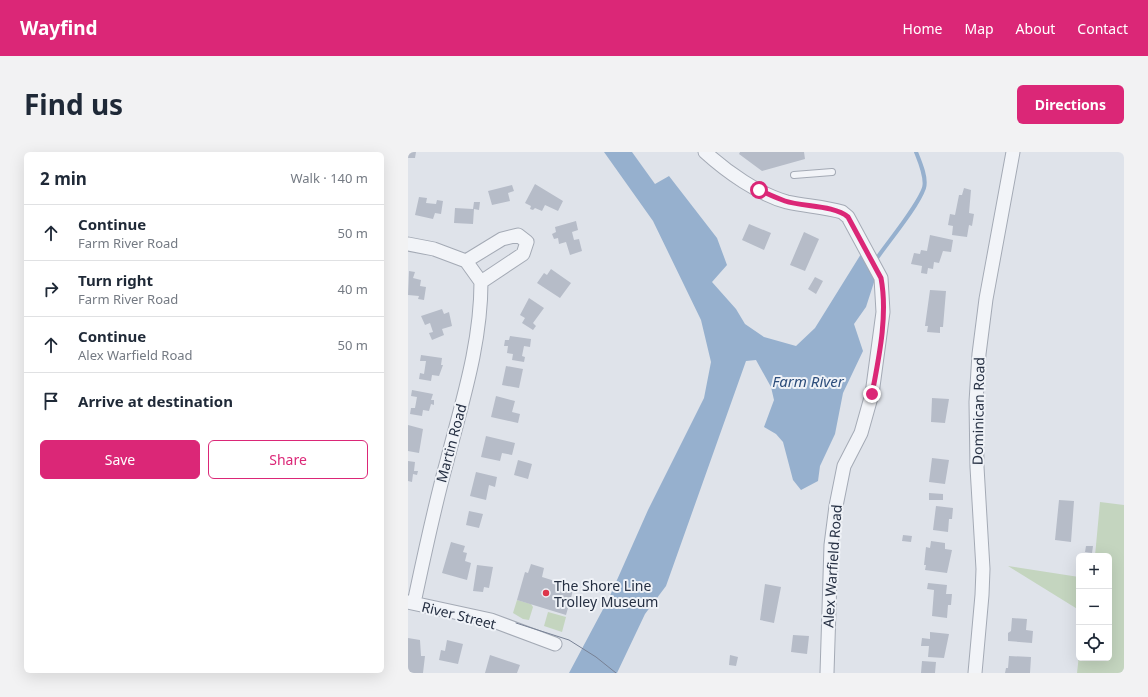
<!DOCTYPE html>
<html lang="en">
<head>
<meta charset="utf-8">
<style>
  :root { --surface:#fff; --page:#f2f2f3; --text:#1f2937; --muted:#747a83; --line:#e0e1e3; --accent:#db2777 }
  body { margin:0; font-family:"Noto Sans",sans-serif; background:var(--page); color:var(--text) }
  .controls { position:absolute; right:12px; bottom:12px; display:grid; overflow:hidden; border-radius:6px; box-shadow:0 4px 16px #0002 }
  .controls button { width:36px; height:36px; display:grid; place-items:center; padding:0; border:0; border-bottom:1px solid var(--line); background:var(--surface); color:var(--text); font:20px sans-serif }
  .stop { position:absolute; width:12px; height:12px; margin:-9px; border:3px solid #db2777; border-radius:50%; background:#fff }
  .stop.end { background:#db2777; border-color:#fff; box-shadow:0 1px 4px #0008 }
  .list { margin:0; padding:0; list-style:none }
  h2 { display:flex; justify-content:space-between; align-items:center; height:52px; margin:0; padding:0 16px; font-size:17px }
  h2 small { font-size:13px; font-weight:400; color:var(--muted) }
  .list li { display:grid; grid-template-columns:26px 1fr auto; gap:12px; align-items:center; box-sizing:border-box; height:56px; padding:0 16px; border-top:1px solid var(--line) }
  .list b { display:block; font-size:15px; white-space:nowrap }
  .list p { margin:0; font-size:13px; white-space:nowrap; color:var(--muted) }
  .list em { font-size:13px; font-style:normal; color:var(--muted) }
  .actions { display:flex; gap:8px; padding:12px 16px }
  .actions a { flex:1; padding:9px 0; border:1px solid var(--accent); border-radius:6px; text-align:center; font-size:14px; color:var(--accent) }
  .actions .main { background:var(--accent); color:#fff }
  .icon { flex:none; width:22px; height:22px; fill:none; stroke:currentColor; stroke-width:2; stroke-linecap:round; stroke-linejoin:round }
  .map { position:relative; flex:none; width:716px; height:521px; overflow:hidden; border-radius:6px }
  header { display:flex; align-items:center; gap:24px; box-sizing:border-box; height:56px; padding:0 20px; background:var(--accent); color:#fff }
  header strong { font-size:19px }
  nav { display:flex; gap:22px; margin-inline-start:auto; font-size:14px }
  .intro { display:flex; align-items:center; justify-content:space-between; box-sizing:border-box; height:96px; padding:0 24px }
  h1 { margin:0; font-size:28px }
  .button { padding:10px 18px; border-radius:6px; background:var(--accent); color:#fff; font-size:14px; font-weight:700 }
  main { display:flex; gap:24px; padding:0 24px }
  aside { flex:1; background:var(--surface); border-radius:6px; box-shadow:0 4px 16px #0002 }
  .map>svg:first-child { display:block }
  .green { fill:#c4d5bf }
  .water { fill:#96b0ce }
  .lines { fill:none; stroke-linecap:round; stroke-linejoin:round }
  .stream { stroke:#96b0ce; stroke-width:4 }
  .building { fill:#b6bcc8 }
  .lane-casing { stroke:#a4aab5; stroke-width:8 }
  .street-casing { stroke:#a4aab5; stroke-width:15 }
  .lane { stroke:#f2f4f8; stroke-width:6 }
  .street { stroke:#f2f4f8; stroke-width:13 }
  .tram { stroke:#778195; stroke-width:1 }
  .route { stroke:#db2777; stroke-width:5 }
  .poi-dot { fill:#dd364b; stroke:#eff2f7; stroke-width:1.5 }
  .labels { text-anchor:middle; dominant-baseline:central; stroke-width:4; stroke-linejoin:round; paint-order:stroke }
  .street-label { font-size:14px; fill:#263043; stroke:#eff2f7 }
  .poi-label { font-size:14px; fill:#263043; stroke:#eff2f7; text-anchor:start }
  .water-label { font-size:15px; font-style:italic; fill:#2c4d7b; stroke:#eff2f7 }
</style>
</head>
<body>
<header>
<strong>Wayfind</strong>
<nav><a>Home</a><a>Map</a><a>About</a><a>Contact</a></nav>
</header>
<div class="intro"><h1>Find us</h1><a class="button">Directions</a></div>
<main>
<aside>
<h2>2 min<small>Walk · 140 m</small></h2>
<ul class="list">
<li><svg class="icon" aria-label="ahead" viewBox="0 0 24 24"><path d="M12 20V5M6 11l6-6 6 6"/></svg><div><b>Continue</b><p>Farm River Road</p></div><em>50 m</em></li>
<li><svg class="icon" aria-label="right" viewBox="0 0 24 24"><path d="M7 20v-9h11M14 6l5 5-5 5"/></svg><div><b>Turn right</b><p>Farm River Road</p></div><em>40 m</em></li>
<li><svg class="icon" aria-label="ahead" viewBox="0 0 24 24"><path d="M12 20V5M6 11l6-6 6 6"/></svg><div><b>Continue</b><p>Alex Warfield Road</p></div><em>50 m</em></li>
<li><svg class="icon" aria-label="arrive" viewBox="0 0 24 24"><path d="M6 21V4h12l-3 4 3 4H6"/></svg><div><b>Arrive at destination</b></div></li>
</ul>
<div class="actions"><a class="main">Save</a><a>Share</a></div>
</aside>
<div class="map">
<svg width="716" height="521" viewBox="0 0 716 521">
  <rect width="100%" height="100%" fill="#dfe3ea"/>
  <path class="green" d="M692,350L716,353V521H669L671,503V506H701V404H687Z
    M600,414L671,425V458Z
    M109,448L123,452L125,455L121,468L115,467L105,461Z
    M140,460L158,465L154,480L136,474Z"/>
  <path class="water" d="M196,0H224L247,32L261,24L309,86L319,113L304,130L328,157L337,172L356,185L388,194L407,176L453,102L468,124L458,155L446,172L455,199L435,241L427,282L412,314L410,329L393,338L385,328L375,290L368,282L356,275L366,248L363,235L348,208L338,209L258,434L237,462L209,521H161L201,446L240,358L296,246L303,210L293,168L245,69Z"/>
  <g class="lines">
    <path class="stream" d="M467,109C479,91 509,56 516,36C519,26 512,10 508,0"/>
  </g>
  <path class="building" d="M0,0H8L7,6H0Z
    M332,0H396L397,7L354,19L331,2Z
    M127,32L155,49L150,59L137,53L134,59L127,56L125,58L122,57L123,54L117,51Z
    M104,33L106,39L100,41L102,49L84,53L80,39Z
    M556,36L563,38L561,61L566,62L564,74L561,73L559,85L544,83L545,74L540,73L542,62L547,63L551,43H554Z
    M11,45L19,46L18,51L28,52L29,48L35,49L33,62L27,61L25,67L7,63Z
    M66,50H72L71,58L66,57L65,72L46,71L47,56L65,57Z
    M168,69L170,78L164,80L166,88L171,87L174,99L162,103L158,90L151,92L150,86L146,87L144,82L148,80L147,75Z
    M341,72L363,81L356,98L334,88Z
    M396,80L411,87L397,119L382,113Z
    M522,83L545,88L543,100L535,99L531,111L526,110L525,117L520,116L519,122L513,121L514,114L503,112L506,101L512,102L513,98L519,99Z
    M143,117L163,131L152,146L129,131L136,121L139,123Z
    M1,119L7,120L5,126L13,128L12,134L18,135L16,148L10,147L11,144L0,143Z
    M407,125L415,129L408,142L400,137Z
    M522,138L538,139L535,175H532V181L519,180L520,174H517Z
    M121,146L136,156L125,171L128,174L125,178L114,171L117,166L112,163Z
    M34,157L36,162L41,160L44,174L34,177L36,183L24,188L21,181L25,180L22,171L17,173L13,164Z
    M102,184L123,187L122,195L116,194L114,204L117,205L116,210L104,208L105,202L99,201L100,194H96L97,188H101Z
    M13,203L34,206L33,213H35L31,224L24,223L23,229L11,227L12,221L16,222L18,209H12Z
    M98,214L115,217L111,236L94,233Z
    M4,238L25,242L23,248H26V253L23,252L21,259L15,258L14,264L2,262L3,256H7L9,245L3,244Z
    M88,244L107,249L104,260L112,262L110,271L83,265Z
    M524,246L541,247L537,271L523,270Z
    M0,273L15,277L11,301L0,299Z
    M78,284L107,291L104,303L94,301L92,309L73,305Z
    M524,306L541,308L537,332L521,330Z
    M110,308L124,312L120,327L106,323Z
    M0,309L7,310L6,319H10L9,323L5,322L4,330L0,329Z
    M68,320L89,325L87,335L81,333L78,348L62,344Z
    M521,341L535,342V348H521Z
    M651,348L666,349L663,390L647,388Z
    M528,354L545,356L544,367H541L540,380L525,378Z
    M61,359L75,362L71,376L58,373Z
    M495,383L504,384L503,390L494,389Z
    M523,389L537,391V397L544,398L539,421L517,418L518,413H516L518,395L522,396Z
    M43,390L57,394L55,400L59,401L57,409L63,411L59,428L34,421Z
    M678,394H685L684,401L677,400Z
    M123,412L136,416L134,425L166,435L158,463L109,448L117,420L120,421Z
    M69,413L85,415L81,436L76,435L75,440L65,439Z
    M520,431L539,433L538,442H544L543,453H540L539,466L524,464L526,438L519,437Z
    M357,432L373,435L366,471L352,468Z
    M604,466L619,467L618,478L625,479L624,491L600,489V481L603,479Z
    M522,480L541,482L536,506L520,505L521,494H513L514,486L522,487Z
    M385,483L401,484L399,502L383,500Z
    M0,486L12,488L13,504H17L15,521H0Z
    M39,488L55,492L50,512L31,508L33,498L37,499Z
    M82,503L112,513L109,521H77Z
    M322,503L330,505L328,514L321,513Z
    M601,504L623,505L622,521H597L598,516H600Z
    M514,509L528,510L527,521H513Z"/>
  <g class="lines">
    <g class="lane-casing">
      <path id="lane" d="M386,23L424,20"/>
    </g>
    <g class="street-casing">
      <path id="street" d="M297,0C319,20 350,42 379,50C397,54 417,55 434,60L440,65L473,126L475,160L464,242L453,281L436,314L428,354L423,393L419,521
        M0,92L26,97L58,109L73,130L115,102L119,90L110,83L94,87L58,109
        M0,450L83,468L147,492
        M6,451C16,404 26,356 39,309C54,250 73,192 73,130
        M567,521L574,443L575,417L569,315L568,250L571,202L578,147L605,0"/>
    </g>
    <use href="#lane" class="lane"/>
    <use href="#street" class="street"/>
    <path class="tram" d="M108,471L161,488L188,505L208,521"/>
  </g>
  <g class="lines">
    <path class="route" d="M351,38C360,42 368,46 377,49C395,55 426,53 440,65L473,126C480,163 471,205 464,242"/>
  </g>
  <circle class="poi-dot" cx="138" cy="441" r="4"/>
  <g class="labels">
    <g class="street-label">
      <text transform="translate(570 259) rotate(-89)">Dominican Road</text>
      <text transform="translate(43 291) rotate(-75)">Martin Road</text>
      <text transform="translate(424 414) rotate(-86)">Alex Warfield Road</text>
      <text transform="translate(51 463) rotate(14)">River Street</text>
    </g>
    <g class="poi-label">
      <text x="146" y="433">The Shore Line<tspan x="146" dy="16">Trolley Museum</tspan></text>
    </g>
    <g class="water-label">
      <text x="400" y="229">Farm River</text>
    </g>
  </g>
</svg>
<div class="controls">
<button>+</button>
<button>−</button>
<button><svg class="icon" aria-label="locate" viewBox="0 0 24 24"><circle cx="12" cy="12" r="6"/><path d="M12 2v4M12 18v4M2 12h4M18 12h4"/></svg></button>
</div>
<div class="stop" style="left:351px;top:38px"></div>
<div class="stop end" style="left:464px;top:242px"></div>
</div>
</main>
</body>
</html>
